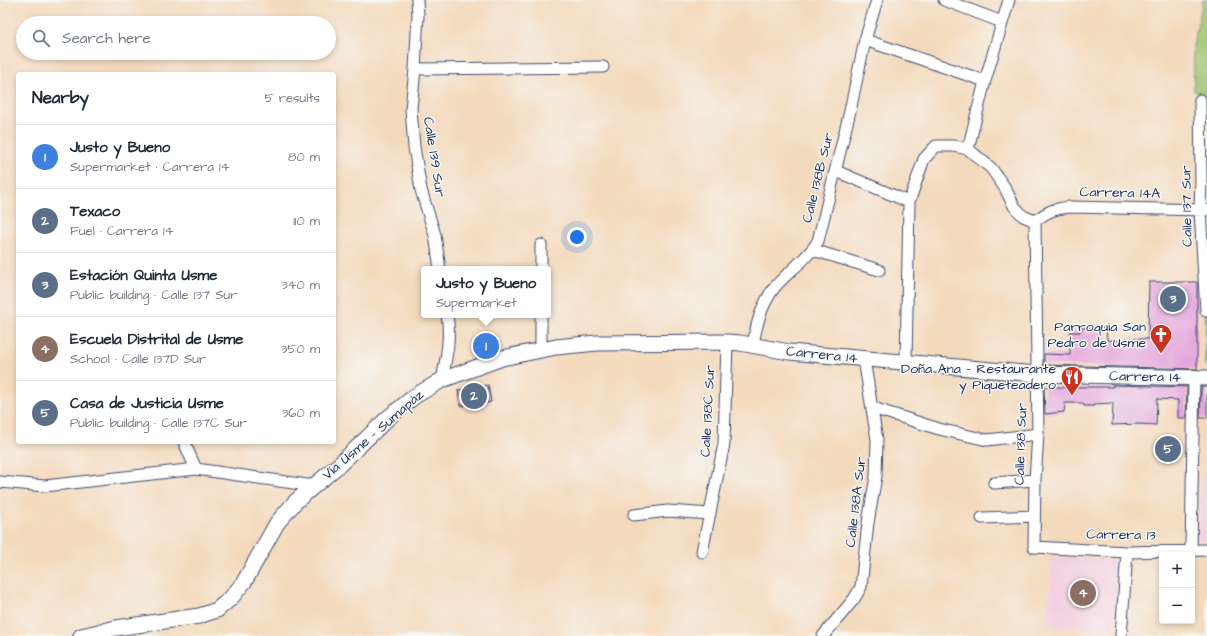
<!DOCTYPE html>
<html lang="en">
<head>
<meta charset="utf-8">
<style>
  :root { --surface:#fff; --page:#f2f2f3; --text:#1f2937; --muted:#747a83; --line:#e0e1e3; --accent:#ea580c }
  body { margin:0; font-family:"Architects Daughter",sans-serif; background:var(--page); color:var(--text) }
  .controls { position:absolute; right:12px; bottom:12px; display:grid; overflow:hidden; border-radius:4px; box-shadow:0 2px 6px #0003 }
  .controls button { width:36px; height:36px; display:grid; place-items:center; padding:0; border:0; border-bottom:1px solid var(--line); background:var(--surface); color:var(--text); font:20px sans-serif }
  .you { position:absolute; left:577px; top:237px; width:14px; height:14px; margin:-10px; border:3px solid #fff; border-radius:50%; background:#1a73e8; box-shadow:0 0 0 6px #1a73e833 }
  .badge { display:grid; place-items:center; width:26px; height:26px; border-radius:50%; background:var(--accent); color:#fff; font-size:13px; font-weight:700 }
  .pin { position:absolute; translate:-50% -50%; border:2px solid #fff; box-shadow:0 1px 4px #0006 }
  .popup { position:absolute; left:421px; top:266px; width:130px; height:52px; box-sizing:border-box; display:grid; place-content:center; border-radius:4px; background:var(--surface); filter:drop-shadow(0 1px 3px #0005); font-size:13px; white-space:nowrap; color:var(--muted) }
  .popup b { font-size:15px; color:var(--text) }
  .popup::after { content:''; position:absolute; left:50%; top:100%; margin-left:-8px; border:8px solid transparent; border-top-color:var(--surface) }
  .list { margin:0; padding:0; list-style:none }
  h2 { display:flex; justify-content:space-between; align-items:center; height:52px; margin:0; padding:0 16px; font-size:17px }
  h2 small { font-size:13px; font-weight:400; color:var(--muted) }
  .list li { display:grid; grid-template-columns:26px 1fr auto; gap:12px; align-items:center; box-sizing:border-box; height:64px; padding:0 16px; border-top:1px solid var(--line) }
  .list b { display:block; font-size:15px; white-space:nowrap }
  .list p { margin:0; font-size:13px; white-space:nowrap; color:var(--muted) }
  .list em { font-size:13px; font-style:normal; color:var(--muted) }
  .icon { flex:none; width:22px; height:22px; fill:none; stroke:currentColor; stroke-width:2; stroke-linecap:round; stroke-linejoin:round }
  .map { position:relative; flex:none; width:1207px; height:636px; overflow:hidden }
  .search { position:absolute; background:var(--surface); box-shadow:0 2px 6px #0003; left:16px; top:16px; width:320px; height:44px; display:flex; align-items:center; gap:10px; box-sizing:border-box; padding:0 14px; border-radius:22px; color:var(--muted); font-size:15px }
  .panel { position:absolute; background:var(--surface); box-shadow:0 2px 6px #0003; left:16px; top:72px; width:320px; height:372px; border-radius:4px }
  .map>svg:first-child { display:block }
  .built { fill:#f3cfdf }
  .green { fill:#9fc671; stroke:#5d7a68 }
  .building { fill:#e4a5dc }
  .lines { fill:none; stroke-linecap:round; stroke-linejoin:round }
  .street-casing { stroke:#3c496c; stroke-width:13 }
  .secondary-casing { stroke:#3c496c; stroke-width:17 }
  .street { stroke:#fff; stroke-width:11 }
  .secondary { stroke:#fff; stroke-width:15 }
  .labels { text-anchor:middle; dominant-baseline:central; stroke-width:3; stroke-linejoin:round; paint-order:stroke }
  .street-label { font-size:14px; fill:#1b2f5e; stroke:#f6f6f2 }
  .poi-label { font-size:14px; fill:#1b2f5e; stroke:#f6f6f2; text-anchor:end }
</style>
</head>
<body>
<div class="map">
<svg width="1207" height="636" viewBox="0 0 1207 636">
  <rect width="100%" height="100%" fill="#f6f6f2"/>
  <filter id="ink" filterUnits="userSpaceOnUse"><feTurbulence type="fractalNoise" baseFrequency=".025" numOctaves="2"/><feDisplacementMap in="SourceGraphic" scale="8" xChannelSelector="R" yChannelSelector="G"/><feConvolveMatrix kernelMatrix="1 2 1 2 8 2 1 2 1" color-interpolation-filters="sRGB"/></filter>
  <filter id="wash" filterUnits="userSpaceOnUse"><feTurbulence type="fractalNoise" baseFrequency=".012" numOctaves="4" result="noise"/><feDisplacementMap in="SourceGraphic" scale="16" xChannelSelector="R" yChannelSelector="G"/><feGaussianBlur stdDeviation="0.9" result="paint"/><feColorMatrix in="noise" values="0 0 0 0 0 0 0 0 0 0 0 0 0 0 0 0 0 1.4 0 .05"/><feComposite in="paint" operator="in"/></filter>
  <g filter="url(#wash)">
    <rect width="100%" height="100%" fill="#f4dabd"/>
    <path class="built" d="M1203,474H1207V541H1197Z
      M1052,555L1119,561L1114,631L1047,626Z"/>
    <path class="green" d="M1203,0H1207V95L1194,91L1193,45Z
      M1206,311H1207V366L1205,365Z"/>
    <g id="blocks">
      <path class="building" d="M1149,282H1197V369L1044,365V354L1070,355V332H1080V328H1106L1107,340L1125,341V339H1148Z
        M488,385L491,402L460,406L458,390Z
        M1113,385L1187,387L1186,418H1178V400L1157,399L1156,425L1139,424L1112,425L1113,403L1094,404V406H1084L1083,403H1065L1064,412L1045,414L1044,387H1113Z
        M1201,387H1207V418H1200Z"/>
    </g>
  </g>
  <g filter="url(#ink)">
    <use href="#blocks" fill-opacity="0" stroke="#3c496c" stroke-width="1"/>
    <g class="lines">
      <g class="street-casing">
        <path id="street" d="M417,0L418,15L415,69L411,109L414,147L421,190L435,235L440,269
          M944,0L1002,22
          M865,40L985,81
          M415,69L603,67
          M1200,100L1201,180L1200,210L1206,311
          M968,149L985,81L1009,0
          M836,171L909,202
          M1035,221L1038,434L1035,480L1034,547L1127,552L1207,550
          M1035,221C1048,211 1053,209 1070,207L1206,210
          M813,250L879,270
          M541,269V245
          M753,345C756,325 762,304 774,288C788,271 807,260 818,241L850,111L865,40L877,0
          M541,349V315
          M906,363L909,202L924,159L936,146H954L968,149L991,168L1005,188L1014,206L1023,216L1035,221
          M442,380C446,359 451,337 447,315
          M873,408L939,429L987,440L1038,434
          M184,442L196,469
          M0,482L45,486L196,469L314,486
          M994,483L1035,480
          M634,515L668,511L710,514
          M982,518L1034,516
          M1191,550L1194,378
          M702,552L724,444L727,342
          M823,636L854,599L861,587L868,523L876,476L877,440L864,359
          M1121,636L1127,552"/>
      </g>
      <g class="secondary-casing">
        <path id="secondary" d="M81,636L116,628L199,616L217,610L231,598L244,582L277,523L295,502L340,464L389,417L415,396L442,380L502,358L556,347L597,343L727,342L740,343L789,352L1036,374L1207,378"/>
      </g>
      <use href="#street" class="street"/>
      <use href="#secondary" class="secondary"/>
    </g>
  </g>
  <defs>
    <g id="church-pin" transform="scale(1.15)"><path d="M0 17L-7.5 6A9.5 9.5 0 1 1 7.5 6Z" fill="#c8321e" stroke="#f6f6f2"/><path d="M-1.2-6h2.4v3.5h3.3v2.4h-3.3V6h-2.4V-.1h-3.3v-2.4h3.3Z" fill="#fff"/></g>
    <g id="restaurant-pin" transform="scale(1.15)"><path d="M0 17L-7.5 6A9.5 9.5 0 1 1 7.5 6Z" fill="#c8321e" stroke="#f6f6f2"/><path d="M-5-6h1v4h1v-4h1v4h1v-4h1v5L-1.5 .5V6h-2V.5L-5-1ZM5-6V6H3V1.5H1.5Q1.5-4 5-6Z" fill="#fff"/></g>
  </defs>
  <g fill-rule="evenodd">
    <use href="#church-pin" x="1161" y="335"/>
    <use href="#restaurant-pin" x="1072" y="377"/>
  </g>
  <g class="labels">
    <g class="street-label">
      <text transform="translate(434 157) rotate(81)">Calle 139 Sur</text>
      <text transform="translate(818 178) rotate(-76)">Calle 138B Sur</text>
      <text transform="translate(1120 193) rotate(1)">Carrera 14A</text>
      <text transform="translate(1187 206) rotate(-91)">Calle 137 Sur</text>
      <text transform="translate(822 355) rotate(6)">Carrera 14</text>
      <text transform="translate(1145 377) rotate(1)">Carrera 14</text>
      <text transform="translate(708 411) rotate(-87)">Calle 138C Sur</text>
      <text transform="translate(373 435) rotate(-41)">Vía Usme - Sumapáz</text>
      <text transform="translate(1021 444) rotate(-88)">Calle 138 Sur</text>
      <text transform="translate(856 502) rotate(-83)">Calle 138A Sur</text>
      <text transform="translate(1121 535) rotate(1)">Carrera 13</text>
    </g>
    <g class="poi-label">
      <text x="1146" y="327">Parroquia San<tspan x="1146" dy="16">Pedro de Usme</tspan></text>
      <text x="1056" y="369">Doña Ana - Restaurante<tspan x="1056" dy="16">y Piqueteadero</tspan></text>
    </g>
  </g>
</svg>
<div class="controls">
<button>+</button>
<button>−</button>
</div>
<div class="you"></div>
<div class="pin badge" style="left:486px;top:346px;background:#3f7fe0">1</div>
<div class="popup"><b>Justo y Bueno</b>Supermarket</div>
<div class="pin badge" style="left:474px;top:396px;background:#5c6f8a">2</div>
<div class="pin badge" style="left:1173px;top:299px;background:#5c6f8a">3</div>
<div class="pin badge" style="left:1083px;top:593px;background:#8d6e63">4</div>
<div class="pin badge" style="left:1168px;top:449px;background:#5c6f8a">5</div>
<div class="search"><svg class="icon" aria-label="search" viewBox="0 0 24 24"><circle cx="10" cy="10" r="6"/><path d="M15 15l6 6"/></svg>Search here</div>
<section class="panel">
<h2>Nearby<small>5 results</small></h2>
<ul class="list">
<li><span class="badge" style="background:#3f7fe0">1</span><div><b>Justo y Bueno</b><p>Supermarket · Carrera 14</p></div><em>80 m</em></li>
<li><span class="badge" style="background:#5c6f8a">2</span><div><b>Texaco</b><p>Fuel · Carrera 14</p></div><em>110 m</em></li>
<li><span class="badge" style="background:#5c6f8a">3</span><div><b>Estación Quinta Usme</b><p>Public building · Calle 137 Sur</p></div><em>340 m</em></li>
<li><span class="badge" style="background:#8d6e63">4</span><div><b>Escuela Distrital de Usme</b><p>School · Calle 137D Sur</p></div><em>350 m</em></li>
<li><span class="badge" style="background:#5c6f8a">5</span><div><b>Casa de Justicia Usme</b><p>Public building · Calle 137C Sur</p></div><em>360 m</em></li>
</ul>
</section>
</div>
</body>
</html>
